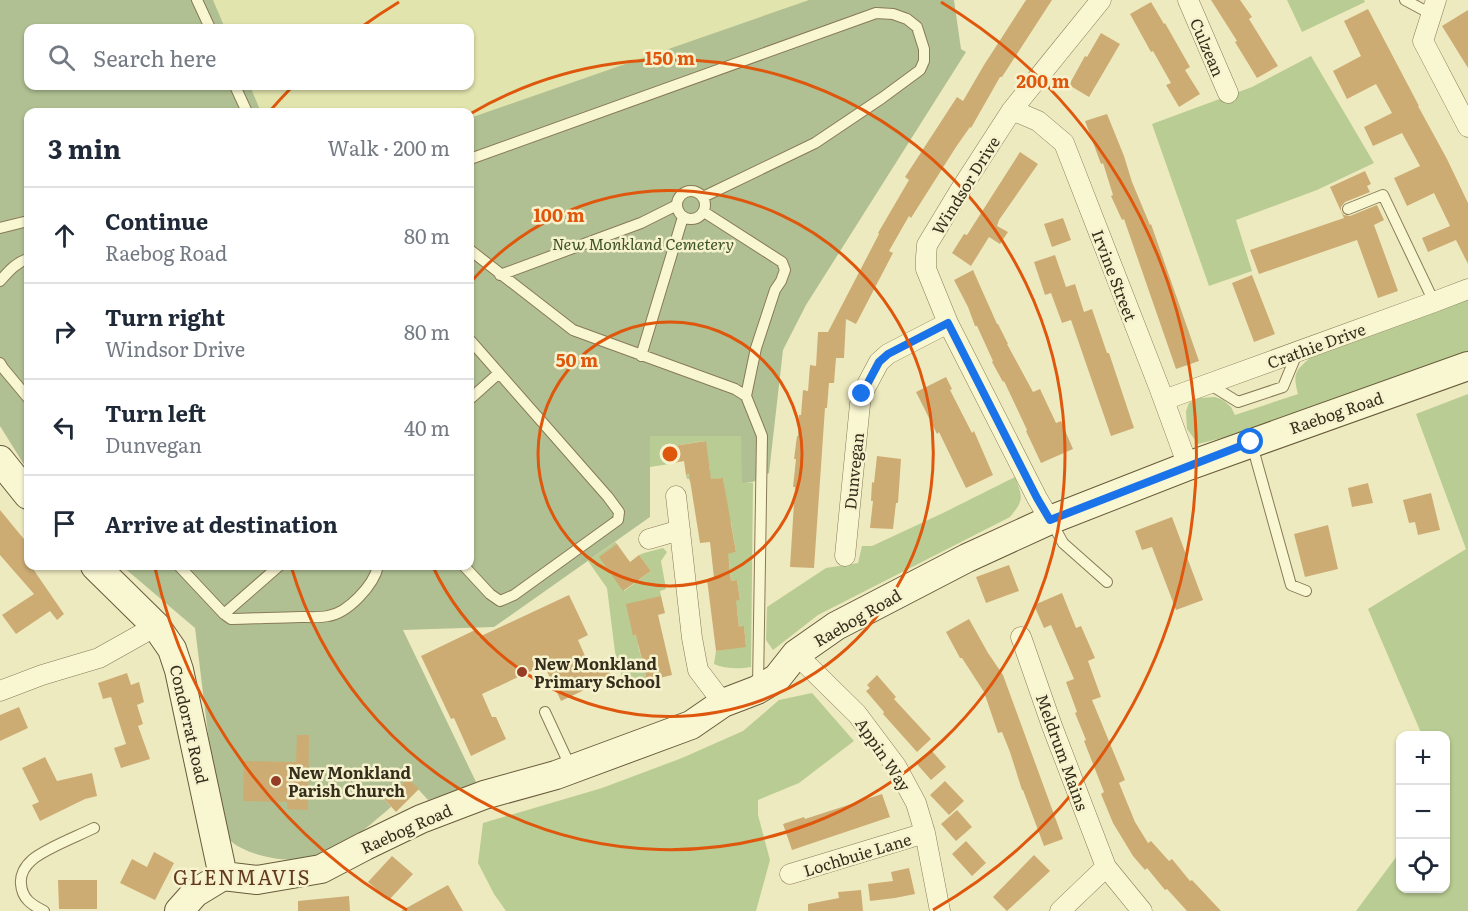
<!DOCTYPE html>
<html lang="en">
<head>
<meta charset="utf-8">
<style>
  :root { --surface:#fff; --page:#f2f2f3; --text:#1f2937; --muted:#747a83; --line:#e0e1e3 }
  body { margin:0; font-family:Literata,serif; background:var(--page); color:var(--text) }
  .controls { position:absolute; right:18px; bottom:18px; display:grid; overflow:hidden; border-radius:12px; box-shadow:0 2px 4px #0004 }
  .controls button { width:54px; height:54px; display:grid; place-items:center; padding:0; border:0; border-bottom:2px solid var(--line); background:var(--surface); color:var(--text); font:30px sans-serif }
  .stop { position:absolute; width:18px; height:18px; margin:-14px; border:4px solid #1a73e8; border-radius:50%; background:#fff }
  .stop.end { background:#1a73e8; border-color:#fff; box-shadow:0 2px 6px #0008 }
  .list { margin:0; padding:0; list-style:none }
  h2 { display:flex; justify-content:space-between; align-items:center; height:78px; margin:0; padding:0 24px; font-size:26px }
  h2 small { font-size:20px; font-weight:400; color:var(--muted) }
  .list li { display:grid; grid-template-columns:39px 1fr auto; gap:18px; align-items:center; box-sizing:border-box; height:96px; padding:0 24px; border-top:2px solid var(--line) }
  .list b { display:block; font-size:22px; white-space:nowrap }
  .list p { margin:0; font-size:20px; white-space:nowrap; color:var(--muted) }
  .list em { font-size:20px; font-style:normal; color:var(--muted) }
  .icon { flex:none; width:33px; height:33px; fill:none; stroke:currentColor; stroke-width:2; stroke-linecap:round; stroke-linejoin:round }
  .map { position:relative; flex:none; width:1468px; height:911px; overflow:hidden }
  .search { position:absolute; background:var(--surface); box-shadow:0 2px 4px #0004; left:24px; top:24px; width:450px; height:66px; display:flex; align-items:center; gap:15px; box-sizing:border-box; padding:0 21px; border-radius:12px; color:var(--muted); font-size:22px }
  .panel { position:absolute; background:var(--surface); box-shadow:0 2px 4px #0004; left:24px; top:108px; width:450px; height:462px; border-radius:12px }
  .map>svg:first-child { display:block }
  .farmland { fill:#e1e4ac }
  .green { fill:#b9cc93 }
  .cemetery { fill:#b1c092 }
  .building { fill:#cdac74 }
  .lines { fill:none; stroke-linecap:round; stroke-linejoin:round }
  .service-casing { stroke:#877a57; stroke-width:12 }
  .minor-casing { stroke:#877a57; stroke-width:21 }
  .secondary-casing { stroke:#685b3a; stroke-width:30 }
  .service { stroke:#f9f6d2; stroke-width:10 }
  .minor { stroke:#f9f6d2; stroke-width:20 }
  .secondary { stroke:#f9f6d2; stroke-width:28 }
  .route { stroke:#1a73e8; stroke-width:8 }
  .ring { fill:none; stroke:#df570d; stroke-width:3 }
  .poi-dot { fill:#963d26; stroke:#f6f2ce; stroke-width:2 }
  .labels { text-anchor:middle; dominant-baseline:central; stroke-width:5; stroke-linejoin:round; paint-order:stroke }
  .street-label { font-size:16px; fill:#362e1c; stroke:#f6f2ce }
  .park-label { font-size:16px; font-style:italic; fill:#3c5322; stroke:#f6f2ce }
  .poi-label { font-size:16px; font-weight:bold; fill:#362e1c; stroke:#f6f2ce; text-anchor:start }
  .quarter-label { font-size:20px; letter-spacing:1.5px; fill:#63391b; stroke:#f6f2ce }
  .centre { fill:#df570d; stroke:#f6f2ce; stroke-width:3 }
  .ring-label { font-size:18px; text-anchor:middle; font-weight:bold; fill:#df570d; stroke:#f6f2ce; stroke-width:5; stroke-linejoin:round; paint-order:stroke }
</style>
</head>
<body>
<div class="map">
<svg width="1468" height="911" viewBox="0 0 1468 911">
  <rect width="100%" height="100%" fill="#eeeabf"/>
  <path class="farmland" d="M213,0H809L470,118V112H261L250,86H470V28H225Z"/>
  <path class="green" d="M1287,0H1364L1365,2L1302,32Z
    M1311,56L1374,163L1317,190L1236,220L1252,271L1209,286L1152,124L1252,87Z
    M1468,297V352L1226,437L1198,444L1187,429L1186,411L1189,403L1200,398L1215,397L1223,400L1231,407L1235,415L1298,394C1292,371 1296,371 1313,355Z
    M1468,394V911H1356L1400,852V888H1446V736L1422,735L1368,609L1466,549L1416,414Z
    M650,436H742V482L753,483L751,667C739,669 725,669 714,664L716,651L746,646L744,627H739L737,609L710,604L740,600L737,580L731,581L729,561L715,556L736,552L731,522L698,527L726,498L723,478L690,482L689,479H687L686,475L710,471L705,441L667,447L669,464L650,467Z
    M1015,477C1023,498 1024,500 1010,517L818,615L773,650L766,640L767,607L826,568L858,563L862,546H872L943,513Z
    M615,542L617,544L624,591L651,571L639,555L644,553L663,548L667,552L661,561L666,589L660,591L661,596L633,636L655,631L663,639L638,645L648,685L626,691L615,652L607,588L588,561Z
    M812,693L854,741L799,783L758,800V815L770,860L756,911H506L494,894L478,863L483,823L602,788L682,758L743,731L779,700Z"/>
  <path class="cemetery" d="M0,0H213L225,28H28V86H250L261,112H28V471L0,426Z
    M809,0H954L961,49L966,52L806,305L783,350L769,473L753,482L742,483L741,436H650V517L494,627L403,630L477,784L428,800L408,778L385,800L391,807C376,820 360,834 343,844C331,851 313,857 299,859C281,862 246,854 232,842C227,837 223,829 219,823L195,628L122,566H470V118Z"/>
  <path class="building" d="M1026,0H1052L1002,77H1000L971,128L970,127L956,147L911,218L909,216L889,251L893,253L856,324L846,319L844,358H836L834,383H829L827,408H825L814,568L790,567L795,487H793L796,459H794L797,436H798L799,415H801L803,390L808,391L810,365L816,366L818,332H828L879,234L878,233L909,180L905,177L957,97L963,101L984,65Z
    M1211,0H1240L1252,17L1249,19L1278,66L1257,78L1235,42L1237,41Z
    M1151,2L1164,24L1165,23L1190,67L1185,70L1200,94L1179,107L1166,85L1171,83L1153,51L1151,52L1130,14Z
    M1368,9L1419,106H1418L1447,159L1468,203V264L1456,240L1428,252L1422,238L1450,226L1434,193L1407,206L1394,178L1420,166L1402,133L1373,146L1364,127L1392,113L1376,84L1347,99L1333,71L1361,56L1344,21Z
    M1468,10V68L1442,26Z
    M1101,33L1120,44L1089,97L1069,85L1085,56L1087,57Z
    M1107,114L1124,156L1132,182L1150,225L1151,224L1199,361L1176,369L1124,219L1122,220L1111,196L1113,195L1103,163L1101,164L1085,121Z
    M1020,152L1038,164L999,220L997,226L1008,232L1000,244L989,237L971,266L952,253L964,234L967,235Z
    M1365,171L1371,184L1367,186L1370,192L1345,202L1341,207V211L1344,215L1350,216L1377,205L1384,220L1374,225L1398,291L1378,298L1357,240L1259,274L1250,250L1344,218L1330,187Z
    M1063,218L1071,240L1052,247L1044,224Z
    M1055,255L1066,287L1075,284L1084,312L1092,309L1107,353H1109L1134,428L1111,436L1071,320L1062,323L1051,293L1045,295L1034,262Z
    M973,270L997,324H998L1008,344H1007L1033,392L1040,389L1056,423L1061,421L1073,449L1041,463L1026,431L1027,430L1004,381L1003,382L992,362L993,361L977,326H975L968,307L954,280Z
    M1252,275L1275,334L1254,342L1232,283Z
    M946,377L952,389L950,390L972,433L974,431L993,475L966,488L939,432L937,434L916,392Z
    M706,441L711,479L723,478L736,552L728,554L731,581L737,580L740,600L736,601L739,627L744,626L746,647L716,651L707,579L714,578L710,542L700,543L689,474L686,475L684,461L669,464L667,447Z
    M877,456L901,459L898,503H896L893,529L870,528L873,501H871L872,482L874,483Z
    M1368,483L1373,503L1352,507L1348,488Z
    M1431,493L1440,530L1418,535L1415,522L1409,523L1403,500Z
    M0,510L28,544V566H31L64,614L57,620L50,611L16,634L2,615L34,594L0,555Z
    M1172,517L1203,600L1176,610L1152,547L1142,550L1135,531Z
    M1328,525L1338,569L1305,577L1294,534Z
    M617,544L630,562L639,555L651,571L623,591L599,557Z
    M1009,565L1019,591L986,603L976,577Z
    M1062,593L1076,628L1081,626L1095,658L1088,661L1101,697L1092,700L1125,780L1119,783L1135,822L1148,843L1151,841L1169,861L1172,859L1190,881L1192,880L1221,911H1187L1167,889L1165,890L1147,868L1145,870L1133,856L1113,823L1101,794L1104,792L1084,741L1086,740L1075,713L1077,712L1066,682L1074,679L1051,625L1044,628L1034,605Z
    M569,595L588,635L578,640L589,665L603,658L612,677L561,701L544,665L482,694L492,717H496L506,739L471,756L454,718L451,719L421,656L475,630L479,637Z
    M661,596L665,613L658,615L672,675L647,681L636,635L633,636L626,604Z
    M969,619L988,653L1003,675L1063,839L1044,846L1023,790H1022L1010,752L1002,732L998,733L984,692L962,658H960L946,632Z
    M127,673L131,685L139,682L144,702L137,705L143,724L138,726L150,759L121,768L114,748L126,744L111,697L103,699L98,683Z
    M877,675L896,697L894,699L931,739L917,752L883,714L884,712L866,691L870,688L867,685Z
    M19,707L28,728L0,741V715Z
    M297,735H309L308,810L287,809V802L243,801L244,761L296,762Z
    M931,750L946,767L931,780L916,763Z
    M45,757L57,781L92,773L97,796L85,799L40,821L32,805L39,802L22,768Z
    M408,778L419,789L396,812L385,800Z
    M945,781L964,801L949,815L930,795Z
    M882,794L890,817L792,850L783,824L804,817L805,819Z
    M957,810L972,827L956,841L941,824Z
    M966,841L986,863L972,876L952,854Z
    M154,852L174,863L155,900L120,883L132,859L147,867Z
    M1034,855L1050,871L1007,911L993,897Z
    M392,856L413,874L389,900L368,882Z
    M909,868L915,894L895,898L870,901L868,884L893,881L891,872Z
    M58,880H97V909H59Z
    M448,885L463,911H401Z
    M861,890L863,911H808V904L839,898L838,892Z
    M349,896L350,911H298V901Z"/>
  <g class="lines">
    <g class="service-casing">
      <path id="service" d="M197,0L210,28
        M1405,0L1431,14
        M235,86L247,112
        M470,159L876,13L893,14L907,19L917,27L924,49V61L920,70L882,98L815,143L703,197
        M677 205a14 14 0 1 1 28 0a14 14 0 1 1-28 0Z
        M1348,209L1383,195L1434,302
        M704,212L782,262L785,270L781,281L775,290L756,348L746,396
        M0,228L28,221
        M470,250L573,330L735,389L746,396L762,436L758,686
        M500,275L641,223L677,205
        M0,281C8,272 16,262 28,259
        M641,356L683,217
        M0,363L3,368L28,398
        M1209,384L1238,402L1283,387L1298,351
        M470,399L499,373
        M1252,445L1291,585L1306,591
        M1051,521L1063,543L1107,582
        M179,566L224,614L279,566
        M464,566L490,594L500,601L514,595L618,520L619,512L608,497L470,340
        M224,614L231,619C254,618 277,618 300,617C309,617 319,618 328,616C348,613 374,585 378,566
        M545,712L571,768
        M44,911C32,905 22,899 21,884C20,875 25,866 32,860C44,849 78,836 94,828"/>
    </g>
    <g class="minor-casing">
      <path id="minor" d="M1188,0L1228,93
        M1436,0L1423,41L1468,127
        M1012,110L1038,121L1064,143L1159,387L1188,466
        M1164,400L1434,302L1468,289
        M676,496L692,638L698,670L723,703
        M1050,520L1037,498L948,323L926,269V257L927,245L959,192L1012,110L1101,0
        M649,539L680,530
        M845,556L860,404L862,394L879,362L888,354L948,323
        M1021,637L1052,726L1106,867L1142,911
        M796,654L857,714L896,766L916,803L925,833L940,911
        M0,691L42,675L99,658L156,626
        M790,874L925,833
        M1060,911L1106,867"/>
    </g>
    <g class="secondary-casing">
      <path id="secondary" d="M0,460L28,495
        M95,566L156,626L172,649L179,670L223,876
        M223,876L257,880L321,869L365,846L421,819L484,795L556,775L691,725L723,703L757,690L777,678L796,654L836,626L967,558L1050,520L1188,466L1468,366
        M179,911L195,893L223,876"/>
    </g>
    <use href="#service" class="service"/>
    <use href="#minor" class="minor"/>
    <use href="#secondary" class="secondary"/>
  </g>
  <g class="lines">
    <path class="route" d="M862,394L879,362L888,354L948,323L1037,498L1050,520L1251,442"/>
  </g>
  <g class="ring">
    <circle cx="670" cy="454" r="132"/>
    <path d="M470 283A263 263 0 1 1 433 567"/>
    <path d="M470 114A395 395 0 1 1 291 566"/>
    <path d="M407 910A527 527 0 0 1 155 568M269 112A527 527 0 0 1 291 88M360 28A527 527 0 0 1 399 2M941 2A527 527 0 0 1 933 910"/>
  </g>
  <g class="poi-dot">
    <circle cx="522" cy="672" r="6"/>
    <circle cx="276" cy="781" r="6"/>
  </g>
  <g class="labels">
    <g class="street-label">
      <text transform="translate(1208 47) rotate(67)">Culzean</text>
      <text transform="translate(965 185) rotate(-58)">Windsor Drive</text>
      <text transform="translate(1115 275) rotate(69)">Irvine Street</text>
      <text transform="translate(1316 345) rotate(-20)">Crathie Drive</text>
      <text transform="translate(1336 412) rotate(-19)">Raebog Road</text>
      <text transform="translate(853 471) rotate(-84)">Dunvegan</text>
      <text transform="translate(857 617) rotate(-30)">Raebog Road</text>
      <text transform="translate(190 724) rotate(77)">Condorrat Road</text>
      <text transform="translate(1063 752) rotate(70)">Meldrum Mains</text>
      <text transform="translate(884 754) rotate(56)">Appin Way</text>
      <text transform="translate(406 828) rotate(-24)">Raebog Road</text>
      <text transform="translate(857 854) rotate(-17)">Lochbuie Lane</text>
    </g>
    <g class="park-label">
      <text x="643" y="243">New Monkland Cemetery</text>
    </g>
    <g class="poi-label">
      <text x="534" y="663">New Monkland<tspan x="534" dy="18">Primary School</tspan></text>
      <text x="288" y="772">New Monkland<tspan x="288" dy="18">Parish Church</tspan></text>
    </g>
    <g class="quarter-label">
      <text x="242" y="876">GLENMAVIS</text>
    </g>
  </g>
  <circle cx="670" cy="454" r="9" class="centre"/>
  <g class="ring-label">
    <text x="670" y="65">150 m</text>
    <text x="1043" y="88">200 m</text>
    <text x="559" y="222">100 m</text>
    <text x="577" y="367">50 m</text>
  </g>
</svg>
<div class="controls">
<button>+</button>
<button>−</button>
<button><svg class="icon" aria-label="locate" viewBox="0 0 24 24"><circle cx="12" cy="12" r="6"/><path d="M12 2v4M12 18v4M2 12h4M18 12h4"/></svg></button>
</div>
<div class="stop" style="left:1251px;top:442px"></div>
<div class="stop end" style="left:862px;top:394px"></div>
<div class="search"><svg class="icon" aria-label="search" viewBox="0 0 24 24"><circle cx="10" cy="10" r="6"/><path d="M15 15l6 6"/></svg>Search here</div>
<section class="panel">
<h2>3 min<small>Walk · 200 m</small></h2>
<ul class="list">
<li><svg class="icon" aria-label="ahead" viewBox="0 0 24 24"><path d="M12 20V5M6 11l6-6 6 6"/></svg><div><b>Continue</b><p>Raebog Road</p></div><em>80 m</em></li>
<li><svg class="icon" aria-label="right" viewBox="0 0 24 24"><path d="M7 20v-9h11M14 6l5 5-5 5"/></svg><div><b>Turn right</b><p>Windsor Drive</p></div><em>80 m</em></li>
<li><svg class="icon" aria-label="left" viewBox="0 0 24 24"><path d="M17 20v-9H6M10 6l-5 5 5 5"/></svg><div><b>Turn left</b><p>Dunvegan</p></div><em>40 m</em></li>
<li><svg class="icon" aria-label="arrive" viewBox="0 0 24 24"><path d="M6 21V4h12l-3 4 3 4H6"/></svg><div><b>Arrive at destination</b></div></li>
</ul>
</section>
</div>
</body>
</html>
